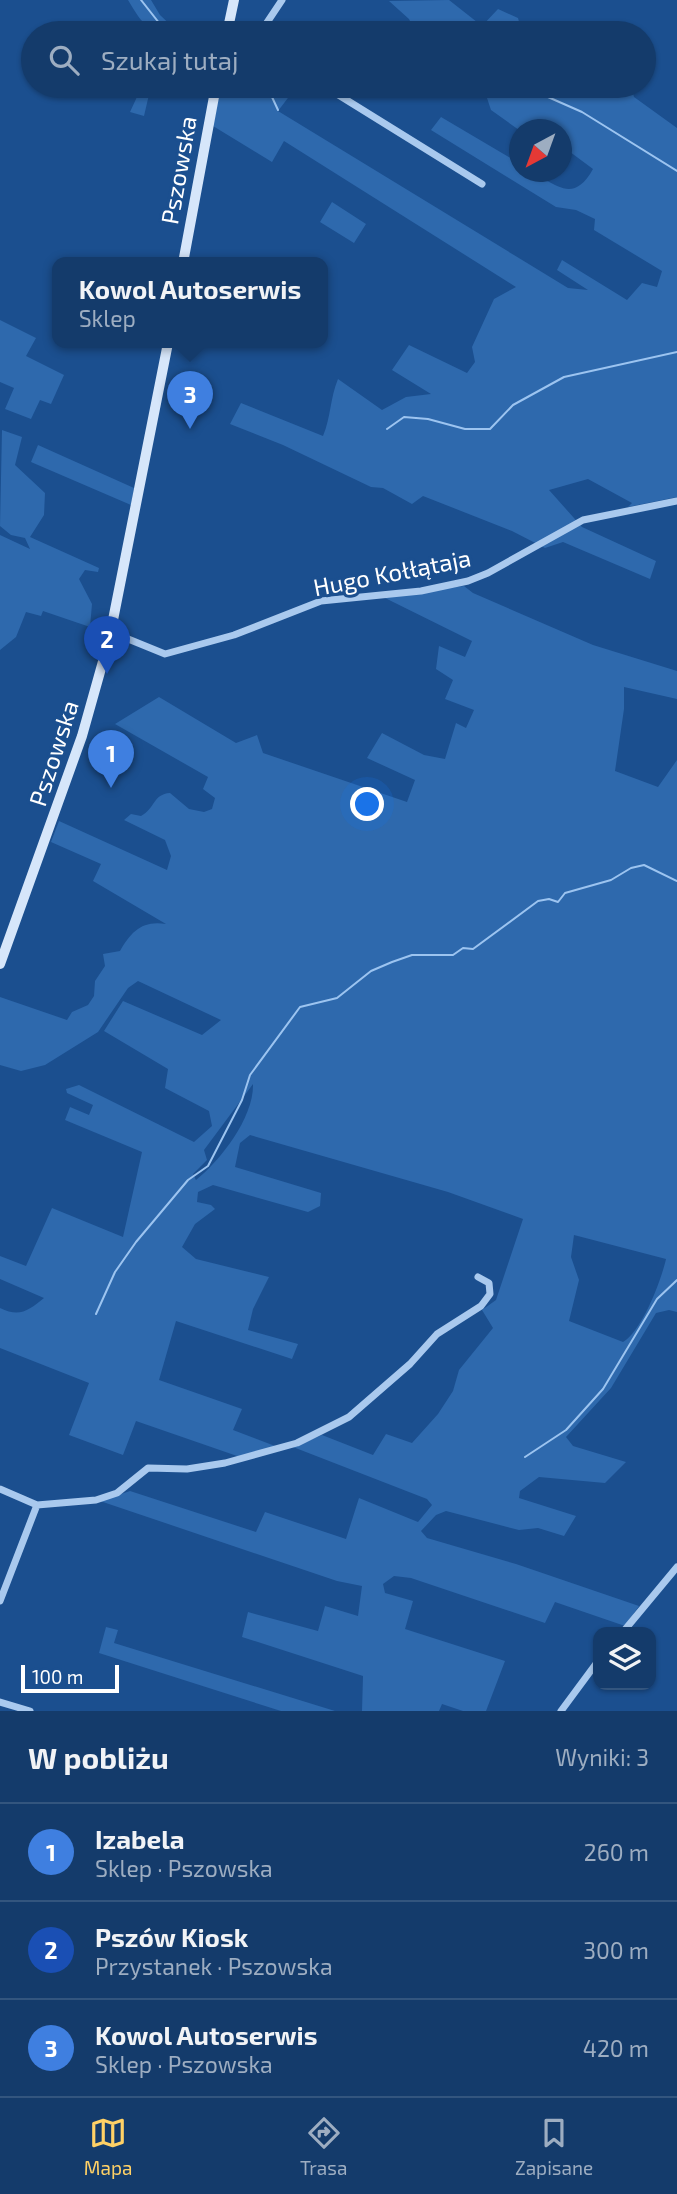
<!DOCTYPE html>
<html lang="pl">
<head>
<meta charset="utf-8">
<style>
  :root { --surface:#143b6b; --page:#1d4271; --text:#f1f3f6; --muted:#9dadc1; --line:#33557e; --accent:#ffd166 }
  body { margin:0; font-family:"Exo 2",sans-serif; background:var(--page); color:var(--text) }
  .controls { position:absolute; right:21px; bottom:21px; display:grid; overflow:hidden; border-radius:14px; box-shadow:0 2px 5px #0004 }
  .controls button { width:63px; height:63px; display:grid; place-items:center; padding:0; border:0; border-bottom:2px solid var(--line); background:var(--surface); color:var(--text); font:35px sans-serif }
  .compass { position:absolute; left:509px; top:119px; width:63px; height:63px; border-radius:50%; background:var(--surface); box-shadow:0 2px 5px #0004; rotate:221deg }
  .scale { position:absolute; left:21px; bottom:18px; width:98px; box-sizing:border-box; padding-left:7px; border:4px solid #fff; border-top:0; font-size:19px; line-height:24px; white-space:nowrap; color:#fff; -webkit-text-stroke:5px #1b4f8f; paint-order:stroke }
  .you { position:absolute; left:368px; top:805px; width:24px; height:24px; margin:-18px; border:5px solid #fff; border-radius:50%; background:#1a73e8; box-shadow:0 0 0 10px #1a73e833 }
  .badge { display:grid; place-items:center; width:46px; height:46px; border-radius:50%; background:var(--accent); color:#fff; font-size:23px; font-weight:700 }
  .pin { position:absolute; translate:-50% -58px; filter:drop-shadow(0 2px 4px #0008) }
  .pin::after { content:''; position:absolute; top:37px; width:24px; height:21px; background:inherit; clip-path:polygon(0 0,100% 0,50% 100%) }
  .popup { position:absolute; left:52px; top:257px; width:276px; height:91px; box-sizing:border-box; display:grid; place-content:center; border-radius:14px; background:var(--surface); filter:drop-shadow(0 2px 5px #0005); font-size:23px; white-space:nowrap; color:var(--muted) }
  .popup b { font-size:26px; color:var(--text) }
  .popup::after { content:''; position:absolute; left:50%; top:100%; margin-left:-14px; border:14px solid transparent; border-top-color:var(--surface) }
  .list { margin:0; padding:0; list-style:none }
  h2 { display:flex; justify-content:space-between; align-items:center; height:91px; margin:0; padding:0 28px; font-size:30px }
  h2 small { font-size:23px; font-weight:400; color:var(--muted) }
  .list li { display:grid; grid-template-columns:46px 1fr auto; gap:21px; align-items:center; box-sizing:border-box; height:98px; padding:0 28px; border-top:2px solid var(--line) }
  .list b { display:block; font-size:26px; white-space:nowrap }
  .list p { margin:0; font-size:23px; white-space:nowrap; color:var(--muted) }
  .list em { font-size:23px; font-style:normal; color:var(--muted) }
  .icon { flex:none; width:38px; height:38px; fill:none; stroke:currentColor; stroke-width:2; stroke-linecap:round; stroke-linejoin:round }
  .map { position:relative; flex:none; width:677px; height:1711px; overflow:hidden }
  .search { position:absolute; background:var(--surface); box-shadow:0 2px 5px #0004; left:21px; right:21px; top:21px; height:77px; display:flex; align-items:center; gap:18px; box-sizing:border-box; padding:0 24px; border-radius:38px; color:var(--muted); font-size:26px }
  .sheet { height:385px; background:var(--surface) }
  nav { display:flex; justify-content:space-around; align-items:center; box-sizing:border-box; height:98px; border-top:2px solid var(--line); background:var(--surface); font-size:19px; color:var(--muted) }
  nav a { display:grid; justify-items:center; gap:4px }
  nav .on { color:var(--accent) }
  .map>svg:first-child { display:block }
  .green { fill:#2e69ad; fill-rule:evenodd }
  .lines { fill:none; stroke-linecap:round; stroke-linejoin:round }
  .stream { stroke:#9cc4f0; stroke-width:2 }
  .street { stroke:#a9c9ee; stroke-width:7 }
  .secondary { stroke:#d6e6fa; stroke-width:10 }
  .labels { text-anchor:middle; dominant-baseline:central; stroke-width:6; stroke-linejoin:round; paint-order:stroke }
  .street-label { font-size:24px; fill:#fff; stroke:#1b4f8f }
</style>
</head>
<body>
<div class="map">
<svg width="677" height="1711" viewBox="0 0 677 1711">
  <rect width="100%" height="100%" fill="#1b4f8f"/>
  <path class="green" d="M128,0H151L160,15L179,33C147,33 144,26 128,0Z
    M449,0L482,26L498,9L518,18L522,33H416L409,19L389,1Z
    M142,86H151L144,116L130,112Z
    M221,86H297L278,111L568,288L588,290L557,270L562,260L627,300L642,283L657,287L662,271L594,230L595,219L576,210L556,207L431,130L441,117L519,163L520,172C550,172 569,212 593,169L562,146V130H519L491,110L485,92L477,88L460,86H631L634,97L677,128V497L628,507L632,503L588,479L549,490L582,527L656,561L650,579L563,542L545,548L512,531L423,496L412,504L383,488L371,487L283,445L230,424L241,403L323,436C331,417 330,398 338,379L382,410L406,397L431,394L392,370L409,345L467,373L475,362L472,347L494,299L516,287L284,141L272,162L213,126Z
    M332,202L366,224L354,243L320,222Z
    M0,320L36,338L26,356L64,375L51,404L40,400L31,419L5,409L14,388L0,382Z
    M2,430L22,437L15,465L45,493L44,515L30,537L99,568L98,572L85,570L79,579L92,604L90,627L43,611L41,616L26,612L16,637L0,650V535L30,549L25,538L11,535L0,526Z
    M38,445L134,488L131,505L31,462Z
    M464,586L473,593L593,645L677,671V699L624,687V709L615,771L658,787L677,760V1312L669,1310L656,1313L611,1388L566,1437L573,1446L626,1462L605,1483L539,1477L520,1491L519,1498L576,1516L564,1536L538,1528L519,1530L446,1511L436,1515L421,1531L427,1538L516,1564L639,1606L625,1626L555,1602L545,1623L411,1578L394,1576L383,1584L385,1593L413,1601L405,1629L505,1661L486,1711H463L442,1704L439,1711H362L363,1676L242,1637L248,1612L318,1631L325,1606L358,1616L362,1586L337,1581L100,1501L130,1491L256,1532L265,1512L346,1539L359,1498L418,1522L432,1505L427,1499L293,1447L322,1435L373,1455L386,1434L412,1443L438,1414L453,1391L459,1370L493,1328L482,1310L496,1300L523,1219L448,1192L250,1135L240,1143L235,1167L321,1193L320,1206L308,1212L213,1185L198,1192L197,1202L211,1205L215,1209L195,1224L182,1247L196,1259L269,1277L253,1309L248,1330L298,1344L292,1359L176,1321L159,1380L242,1409L233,1430L275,1446L240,1457L136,1421L123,1455L69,1435L89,1383L0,1348V1308C20,1318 29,1310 44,1298L0,1279V1256L26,1266L52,1208L123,1237L142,1152L65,1120L70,1107L89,1115L93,1105L67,1093L66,1089L79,1085L194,1142L212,1126L209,1111L165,1088L168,1069L104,1031L123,1001L202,1035L221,1020L138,981L128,988L98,1032L45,1065L21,1071L0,1065V997L67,1020L72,1012L88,1005L94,996L95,981L105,966L103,954L120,951C131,932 142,920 166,924L93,881L101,864L51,842L59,821L167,870L171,856L165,840L124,820L131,814L141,816C155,809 153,794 170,793L189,809L204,812L212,809L215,798L203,789L208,777L115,724L159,697L236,743L257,735L263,753L407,802L415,780L367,758L382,733L424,755L445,759L456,723L466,728L474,710L445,699L453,680L436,669L439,646L465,657L472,641L383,597ZM253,1084C254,1117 221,1160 196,1180L193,1174L207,1160L204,1150ZM574,1235L666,1259C661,1281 642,1331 623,1342L569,1321L579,1280L571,1257Z
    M106,1627L118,1630L114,1643L335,1711H281L99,1653Z"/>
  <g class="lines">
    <path class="stream" d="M141,0L167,33
      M252,86L272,97L278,110
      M523,86L582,112L677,171
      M387,429L404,417L428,419L465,429H490L513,405L564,377L677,352
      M96,1314L115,1272L136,1242L188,1180L208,1166L242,1100L250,1075L300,1007L337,998L371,971L392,962L412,955H453L463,948L473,949L538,901L549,899L558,902L565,893L611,880L631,868L644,865L677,881
      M525,1457L566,1430L603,1389L657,1299L677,1280"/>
    <path class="street" d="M260,33L282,0
      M324,86L482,184
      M111,632L165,654L234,635L321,601L421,591L468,581L488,573L583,520L677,501
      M0,1489L37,1505L96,1500L117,1493L148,1468L187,1469L225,1463L297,1443L349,1417L410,1364L437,1334L481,1306L490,1294L489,1283L478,1277
      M0,1601L37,1505
      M623,1632L677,1567
      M0,1702L30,1711
      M561,1711L598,1661"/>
    <path class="secondary" d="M227,33L234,0
      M183,263L216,86
      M0,964L82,736L109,640L168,343"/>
  </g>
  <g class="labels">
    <g class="street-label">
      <text transform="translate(178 170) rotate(-80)">Pszowska</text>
      <text transform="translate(392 572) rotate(-11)">Hugo Kołłątaja</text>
      <text transform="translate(53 753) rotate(-72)">Pszowska</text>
    </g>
  </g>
</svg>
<div class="controls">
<button><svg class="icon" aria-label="layers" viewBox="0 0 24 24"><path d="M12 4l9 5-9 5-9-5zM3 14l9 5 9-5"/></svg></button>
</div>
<svg class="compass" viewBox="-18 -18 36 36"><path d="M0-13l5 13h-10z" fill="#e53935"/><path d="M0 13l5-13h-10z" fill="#9dadc1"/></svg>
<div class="scale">100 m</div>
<div class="you"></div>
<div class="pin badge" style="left:111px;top:788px;background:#3f7fe0">1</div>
<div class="pin badge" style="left:107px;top:674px;background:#1a4fb4">2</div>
<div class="pin badge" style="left:190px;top:429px;background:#3f7fe0">3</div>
<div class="popup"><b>Kowol Autoserwis</b>Sklep</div>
<div class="search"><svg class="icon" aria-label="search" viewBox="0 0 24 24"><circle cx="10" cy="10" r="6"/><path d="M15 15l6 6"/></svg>Szukaj tutaj</div>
</div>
<section class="sheet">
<h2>W pobliżu<small>Wyniki: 3</small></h2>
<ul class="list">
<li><span class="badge" style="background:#3f7fe0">1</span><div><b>Izabela</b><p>Sklep · Pszowska</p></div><em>260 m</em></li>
<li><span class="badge" style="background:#1a4fb4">2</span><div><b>Pszów Kiosk</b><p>Przystanek · Pszowska</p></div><em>300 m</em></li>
<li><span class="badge" style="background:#3f7fe0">3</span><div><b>Kowol Autoserwis</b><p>Sklep · Pszowska</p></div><em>420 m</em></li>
</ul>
</section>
<nav>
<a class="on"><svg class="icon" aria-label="map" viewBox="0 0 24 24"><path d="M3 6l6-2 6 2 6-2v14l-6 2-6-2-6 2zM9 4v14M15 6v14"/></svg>Mapa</a>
<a><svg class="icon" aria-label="directions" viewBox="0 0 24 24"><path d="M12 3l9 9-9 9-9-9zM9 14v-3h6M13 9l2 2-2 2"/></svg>Trasa</a>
<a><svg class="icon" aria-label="saved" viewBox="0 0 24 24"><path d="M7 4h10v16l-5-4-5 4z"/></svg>Zapisane</a>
</nav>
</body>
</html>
